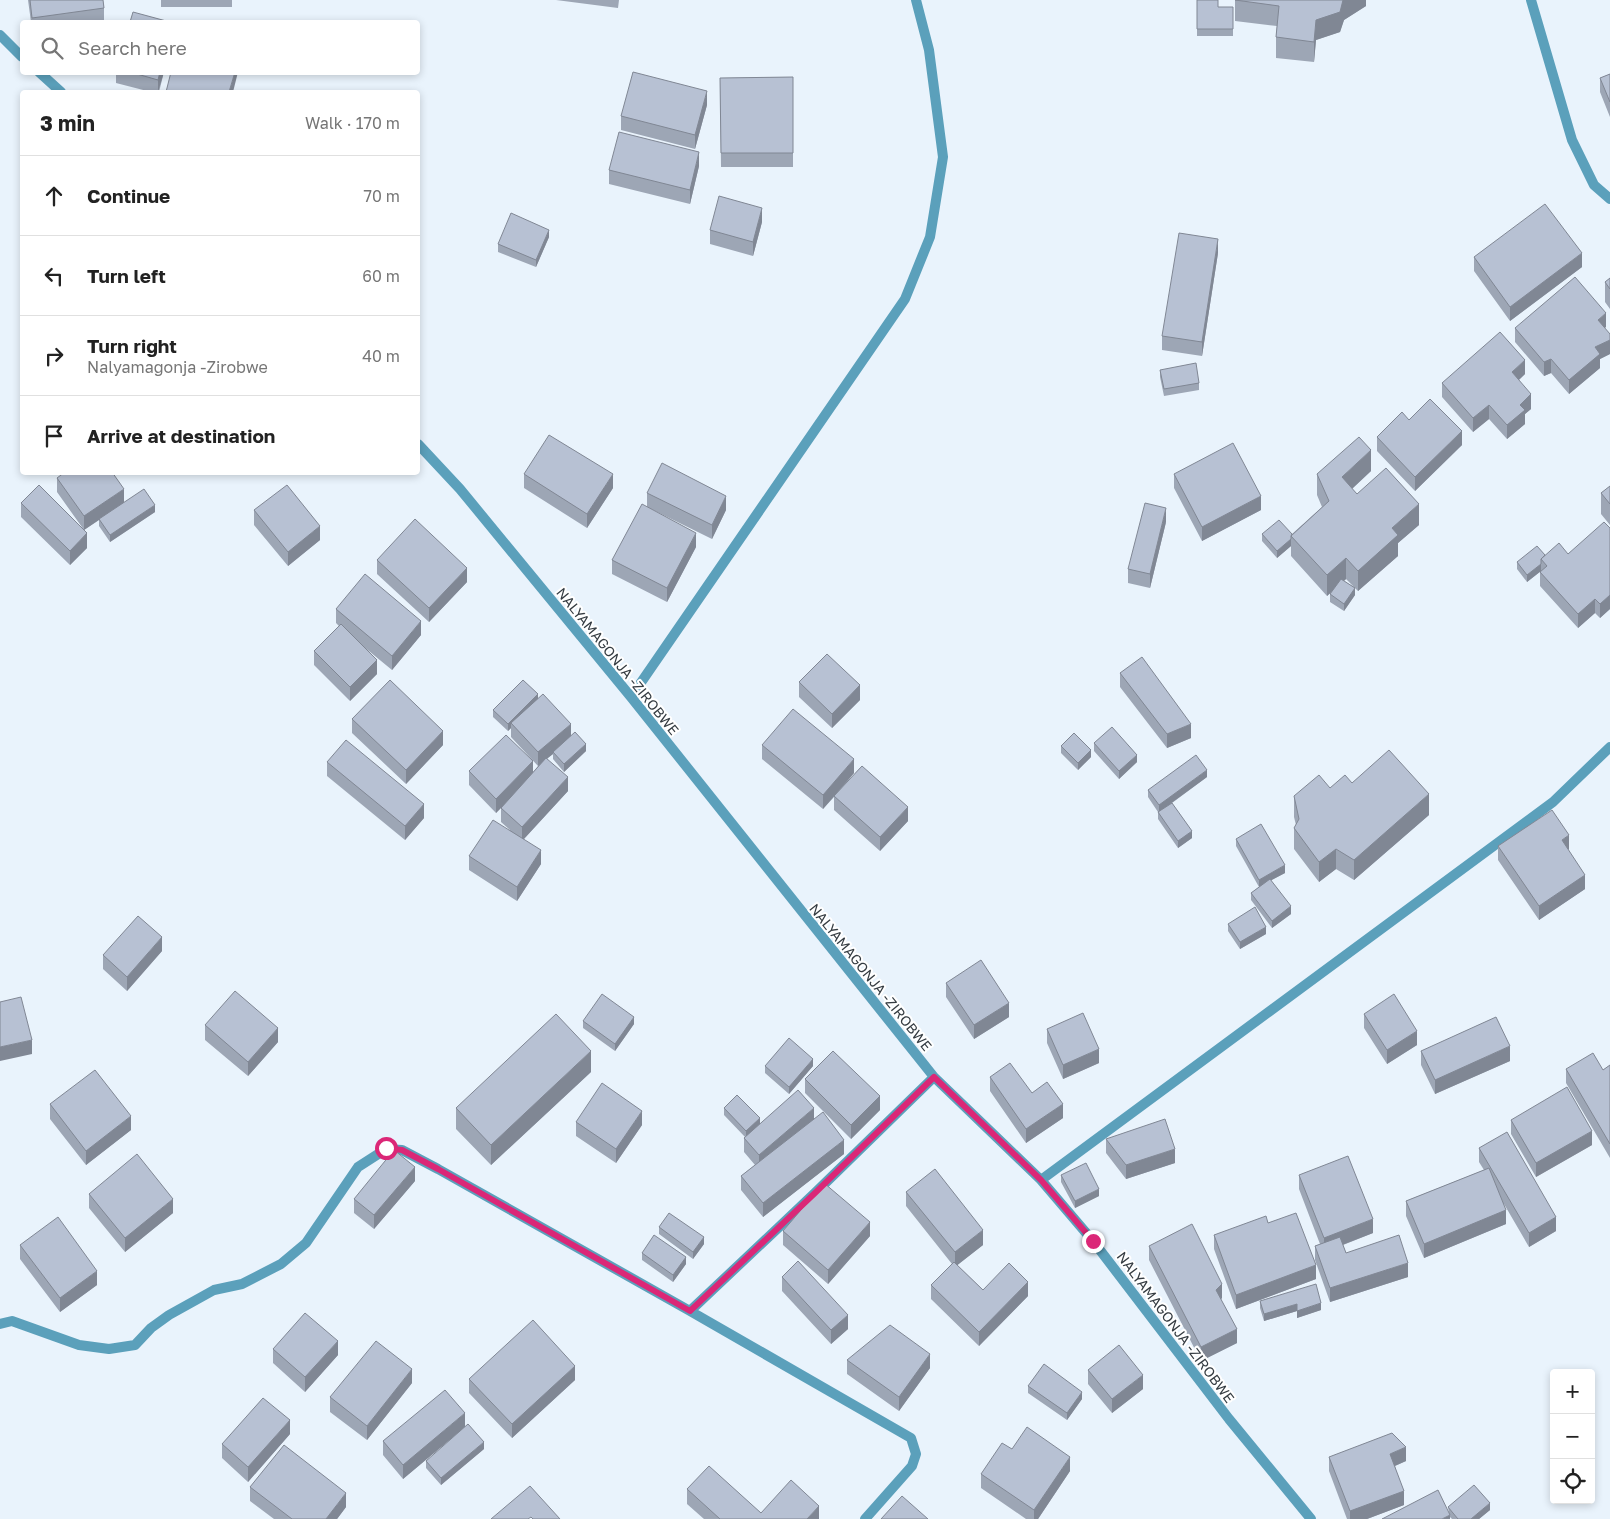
<!DOCTYPE html>
<html lang="en">
<head>
<meta charset="utf-8">
<style>
  :root { --surface:#fff; --page:#f2f2f2; --text:#222; --muted:#767676; --line:#e0e0e0 }
  body { margin:0; font-family:"Golos Text",sans-serif; background:var(--page); color:var(--text) }
  .controls { position:absolute; right:15px; bottom:15px; display:grid; overflow:hidden; border-radius:5px; box-shadow:0 2px 8px #0003 }
  .controls button { width:45px; height:45px; display:grid; place-items:center; padding:0; border:0; border-bottom:1px solid var(--line); background:var(--surface); color:var(--text); font:25px sans-serif }
  .stop { position:absolute; width:15px; height:15px; margin:-11px; border:4px solid #db2777; border-radius:50%; background:#fff }
  .stop.end { background:#db2777; border-color:#fff; box-shadow:0 1px 5px #0008 }
  .list { margin:0; padding:0; list-style:none }
  h2 { display:flex; justify-content:space-between; align-items:center; height:65px; margin:0; padding:0 20px; font-size:21px }
  h2 small { font-size:16px; font-weight:400; color:var(--muted) }
  .list li { display:grid; grid-template-columns:32px 1fr auto; gap:15px; align-items:center; box-sizing:border-box; height:80px; padding:0 20px; border-top:1px solid var(--line) }
  .list b { display:block; font-size:19px; white-space:nowrap }
  .list p { margin:0; font-size:16px; white-space:nowrap; color:var(--muted) }
  .list em { font-size:16px; font-style:normal; color:var(--muted) }
  .icon { flex:none; width:28px; height:28px; fill:none; stroke:currentColor; stroke-width:2; stroke-linecap:round; stroke-linejoin:round }
  .map { position:relative; flex:none; width:1610px; height:1519px; overflow:hidden }
  .search { position:absolute; background:var(--surface); box-shadow:0 2px 8px #0003; left:20px; top:20px; width:400px; height:55px; display:flex; align-items:center; gap:12px; box-sizing:border-box; padding:0 18px; border-radius:5px; color:var(--muted); font-size:19px }
  .panel { position:absolute; background:var(--surface); box-shadow:0 2px 8px #0003; left:20px; top:90px; width:400px; height:385px; border-radius:5px }
  .map>svg:first-child { display:block }
  .lines { fill:none; stroke-linecap:round; stroke-linejoin:round }
  .minor { stroke:#5ba0bb; stroke-width:10 }
  .wall { fill:#9da6b5; fill-rule:evenodd }
  .shaded-wall { fill:#808794 }
  .building { fill:#b7c1d3; stroke:#808794 }
  .route { stroke:#db2777; stroke-width:6 }
  .labels { text-anchor:middle; dominant-baseline:central; stroke-width:4; stroke-linejoin:round; paint-order:stroke }
  .street-label { font-size:14px; fill:#353c42; stroke:#fff }
</style>
</head>
<body>
<div class="map">
<svg width="1610" height="1519" viewBox="0 0 1610 1519">
  <rect width="100%" height="100%" fill="#e9f3fc"/>
  <g class="lines">
    <path class="minor" d="M1531,0L1572,140L1594,185L1610,199
      M0,35L22,57
      M39,72L61,92
      M418,444L460,489L631,697L934,1077L1041,1180L1093,1241L1229,1419L1311,1519
      M631,697L905,299L930,237L943,157L929,50L916,0
      M1041,1180L1553,802L1610,747
      M690,1311L911,1438L916,1454L912,1466L865,1519
      M0,1324L12,1321L79,1345L109,1349L135,1345L151,1328L169,1315L214,1290L242,1284L281,1264L306,1243L358,1167L386,1149L402,1150L438,1169L690,1311L815,1193L934,1077"/>
  </g>
  <path class="wall" d="M28,0H103L104,8V22H31Z
    M161,0H232V7H161Z
    M556,0H619L618,8Z
    M1197,0L1218,7H1233V36H1197Z
    M1235,0H1366V6L1344,20L1340,32L1316,40L1314,62L1276,58V37L1277,26L1235,21Z
    M116,72H164L159,92H151L116,83Z
    M1610,74V117L1600,92V78Z
    M793,77V167H721L720,78Z
    M707,105L695,149L621,130V116Z
    M699,166L690,204L609,184V170Z
    M762,222L753,256L710,244V230Z
    M549,237L536,267L498,252V244Z
    M1218,253L1202,356L1162,350V336Z
    M1474,257L1582,267L1510,321L1474,271Z
    M1610,278V309L1605,302V282Z
    M1606,327L1604,328L1610,334V354L1600,359V368L1569,394L1551,373L1544,376L1515,342V328Z
    M1160,370L1199,383V390L1164,396L1160,377Z
    M1525,374L1519,380L1531,409L1525,414V424L1507,439L1489,419L1473,432L1442,397V383Z
    M1377,437L1462,445L1415,491L1377,451Z
    M1371,471L1352,489L1357,494L1419,525L1398,543V556L1358,591L1355,588V595L1344,611L1330,602V594L1333,590L1327,596L1291,556V546L1277,558L1262,541V534H1292L1322,507L1317,495V474ZM1346,579L1354,587L1344,581Z
    M524,474L613,488L587,528L524,488Z
    M1174,474L1261,510L1202,541L1174,488Z
    M57,478L124,502L155,512L110,542L99,526V520L84,530L57,492Z
    M1610,486V525L1601,514V493Z
    M647,493L726,510L712,539L647,507Z
    M21,503L87,548L70,565L21,517Z
    M254,510L320,540L288,566L254,525Z
    M1166,522L1150,588L1128,583V569Z
    M1610,528V609L1600,618L1595,613L1578,628L1540,586V572L1541,571L1527,582L1517,569V562L1545,555L1568,554Z
    M696,547L667,602L612,574V560Z
    M377,560L467,582L429,622L377,574Z
    M336,609L421,635L392,670L364,647L377,674L350,701L314,665V651L339,626L336,623Z
    M1120,673L1191,738L1167,748L1120,687Z
    M799,682L860,700L832,728L799,697Z
    M538,699L571,736L586,751L564,772L553,759V754L547,758L568,791L524,839L541,864L517,901L469,870V856L510,830L501,822V808L496,813L469,785V771L533,772L538,766L511,737V728L508,731L493,717V710Z
    M352,719L443,745L406,784L352,733Z
    M1094,743L1137,762L1119,779L1094,751Z
    M762,745L854,773L842,788L908,821L880,851L834,810V797L823,809L762,759Z
    M1061,746L1091,757L1078,770L1061,753Z
    M327,762L424,818L405,840L327,776Z
    M1207,777L1172,803L1192,838L1178,848L1158,819V812L1148,797V790Z
    M1352,783L1429,815L1354,880L1336,869L1319,882L1294,849V828L1296,825L1294,817V796Z
    M1236,839L1285,873L1271,880L1291,914L1272,928L1251,900V893L1259,887L1236,846Z
    M1498,846L1569,849L1568,850L1585,889L1539,920L1498,860Z
    M1228,924L1266,934L1240,949L1228,931Z
    M162,951L127,991L103,969V955Z
    M946,983L1009,1017L974,1039L946,997Z
    M1364,1014L1417,1045L1387,1064L1364,1028Z
    M583,1021L634,1024L615,1051L583,1028Z
    M205,1025L278,1042L248,1076L205,1040Z
    M1047,1029L1099,1063L1063,1079L1047,1043Z
    M1421,1051L1510,1061L1435,1094L1421,1065Z
    M1610,1065V1158L1566,1083V1069L1603,1070Z
    M765,1066H813L789,1094L765,1073Z
    M591,1072L491,1165L456,1129V1108Z
    M990,1077L1032,1093L1063,1118L1026,1143L990,1091Z
    M805,1079L880,1110L851,1139L805,1093Z
    M50,1104L131,1130L86,1165L50,1119Z
    M724,1108L760,1124L814,1120L844,1154L763,1217L741,1190V1176L755,1165L744,1152V1138L745,1137L724,1115Z
    M1511,1120L1592,1145L1536,1177L1511,1134Z
    M576,1122L642,1125L616,1163L576,1136Z
    M1106,1139L1175,1163L1126,1179L1106,1153Z
    M1479,1148L1556,1231L1529,1247L1504,1204L1506,1224L1424,1258L1406,1216V1201L1484,1170L1479,1162Z
    M1061,1175L1099,1196L1075,1208L1061,1182Z
    M1299,1175L1373,1233L1343,1245L1346,1253L1408,1277L1330,1302L1315,1260V1246L1320,1244L1299,1189Z
    M415,1181L374,1229L354,1213V1199Z
    M906,1192L983,1245L957,1265L983,1290L1028,1296L979,1346L931,1299V1285L952,1264L906,1206Z
    M89,1194L173,1213L125,1252L89,1208Z
    M1268,1223L1316,1279L1236,1309L1214,1249V1235Z
    M659,1227L704,1244L693,1259L659,1234Z
    M783,1231L870,1236L828,1284L783,1245Z
    M20,1245L97,1285L60,1312L20,1259Z
    M1149,1246L1222,1298L1221,1299L1237,1343L1201,1361L1149,1260Z
    M642,1253L686,1264L673,1282L642,1260Z
    M782,1277L848,1329L831,1344L782,1291Z
    M1260,1301L1321,1310L1297,1318V1311L1264,1321L1260,1308Z
    M273,1349L338,1355L305,1392L273,1363Z
    M847,1360L930,1368L899,1411L847,1374Z
    M1088,1370L1143,1389L1112,1413L1088,1384Z
    M469,1379L575,1380L512,1438L469,1393Z
    M412,1383L367,1440L330,1412V1397Z
    M1028,1386L1082,1399L1067,1420L1028,1393Z
    M465,1427L403,1479L383,1455V1441Z
    M290,1434L248,1482L222,1458V1444Z
    M484,1449L441,1485L426,1468V1461Z
    M1329,1457L1406,1461L1395,1466L1404,1505L1367,1519H1347L1329,1471Z
    M1070,1471L1038,1519H1026L981,1488V1474Z
    M250,1487L346,1507L337,1519H274L250,1501Z
    M687,1489L761,1513L819,1519H704L687,1504Z
    M1448,1507L1490,1510L1479,1519H1452L1450,1517V1519Z"/>
  <path class="shaded-wall" d="M1343,0H1366V6L1344,20L1340,32L1316,40L1314,62V42L1316,20Z
    M160,72H164L158,92V80Z
    M235,72H238L233,92H229Z
    M707,91V105L695,149V135Z
    M699,152V166L690,204V190Z
    M762,208V222L753,256V242Z
    M549,230V237L536,267V260Z
    M1218,239V253L1202,356V342Z
    M1582,253V267L1510,321V307Z
    M1606,313V327L1598,334V320Z
    M1610,340V354L1600,359V368L1569,394V380L1595,347Z
    M1551,359V373L1544,376V362Z
    M1525,360V374L1512,386V372Z
    M1531,394V409L1525,414V424L1507,439V425L1520,405Z
    M1489,405V419L1473,432V418Z
    M1462,431V445L1415,491V477Z
    M1371,450V471L1342,498V477Z
    M613,474V488L587,528V514Z
    M124,489V503L84,530V516Z
    M726,496V510L712,539V525Z
    M1261,496V510L1202,541V527Z
    M1419,504V525L1398,543V556L1358,591V571L1392,528Z
    M155,505V512L110,542V535Z
    M1166,508V522L1150,588V574Z
    M320,526V540L288,566V552Z
    M87,533V548L70,565V551Z
    M696,533V547L667,602V588Z
    M1291,539V546L1277,558V551Z
    M1346,558V579L1327,596V575Z
    M1541,564V571L1527,582V575Z
    M467,568V582L429,622V608Z
    M1355,588V595L1344,611V604Z
    M1610,595V609L1600,618V604Z
    M1595,599V613L1578,628V614Z
    M421,621V635L392,670V656Z
    M377,660V674L350,701V687Z
    M860,685V700L832,728V714Z
    M538,694V701L511,723V728L508,731V724Z
    M571,724V738L553,752V754L538,766V752Z
    M1191,724V738L1167,748V734Z
    M443,731V745L406,784V770Z
    M586,744V751L564,772V764Z
    M1091,750V757L1078,770V763Z
    M1137,755V762L1119,779V771Z
    M854,759V773L823,809V795Z
    M533,761V775L496,813V799Z
    M1207,770V777L1159,812V805Z
    M568,777V791L522,841V827Z
    M1429,794V815L1354,880V860Z
    M424,804V818L405,840V826Z
    M908,807V821L880,851V837Z
    M1192,831V838L1178,848V841Z
    M1569,835V849L1562,854V840Z
    M1336,849V869L1319,882V862Z
    M541,850V864L517,901V887Z
    M1285,865V873L1259,887V880Z
    M1585,875V889L1539,920V906Z
    M1291,906V914L1272,928V921Z
    M1266,927V934L1240,949V942Z
    M162,937V951L127,991V977Z
    M1009,1003V1017L974,1039V1025Z
    M634,1017V1024L615,1051V1044Z
    M278,1028V1042L248,1076V1062Z
    M1417,1031V1045L1387,1064V1050Z
    M32,1040V1054L0,1061V1047Z
    M1510,1046V1061L1435,1094V1080Z
    M1099,1049V1063L1063,1079V1065Z
    M591,1051V1072L491,1165V1145Z
    M813,1059V1066L789,1094V1087Z
    M880,1096V1110L851,1139V1125Z
    M1063,1104V1118L1026,1143V1129Z
    M814,1108V1122L759,1169V1155Z
    M642,1111V1125L616,1163V1149Z
    M131,1116V1130L86,1165V1151Z
    M760,1118V1125L746,1138V1131Z
    M1592,1131V1145L1536,1177V1163Z
    M844,1140V1154L763,1217V1203Z
    M1175,1149V1163L1126,1179V1165Z
    M415,1167V1181L374,1229V1215Z
    M1099,1189V1196L1075,1208V1201Z
    M173,1199V1213L125,1252V1238Z
    M1506,1210V1224L1424,1258V1244Z
    M1556,1217V1231L1529,1247V1233Z
    M1373,1219V1233L1324,1252V1238Z
    M870,1222V1236L828,1284V1270Z
    M983,1230V1245L955,1267V1252Z
    M704,1237V1244L693,1259V1252Z
    M686,1257V1264L673,1282V1275Z
    M1408,1263V1277L1330,1302V1288Z
    M1316,1265V1279L1236,1309V1295Z
    M97,1271V1285L60,1312V1298Z
    M1028,1282V1296L979,1346V1332Z
    M1222,1284V1298L1216,1304V1290Z
    M1321,1303V1310L1297,1318V1311Z
    M1297,1304V1311L1264,1321V1314Z
    M848,1315V1329L831,1344V1330Z
    M1237,1329V1343L1201,1361V1347Z
    M338,1341V1355L305,1392V1377Z
    M930,1354V1368L899,1411V1397Z
    M575,1366V1380L512,1438V1424Z
    M412,1369V1383L367,1440V1426Z
    M1143,1375V1389L1112,1413V1399Z
    M1082,1392V1399L1067,1420V1413Z
    M465,1413V1427L403,1479V1465Z
    M290,1420V1434L248,1482V1467Z
    M484,1442V1449L441,1485V1478Z
    M1406,1447V1461L1390,1468V1454Z
    M1070,1457V1471L1038,1519H1034V1510Z
    M1404,1491V1505L1367,1519H1350V1511Z
    M346,1493V1507L337,1519H326Z
    M1490,1503V1510L1479,1519H1471Z
    M819,1506V1519H807Z
    M1450,1515V1519H1442Z"/>
  <path class="building" d="M30,0H103L104,8L32,18Z
    M1197,0H1218V7H1233V29H1197Z
    M1235,0H1343L1340,12L1316,20L1314,42L1276,37L1279,6Z
    M133,12L170,22H130Z
    M130,72H160L158,80Z
    M171,72H235L229,92H166Z
    M633,72L707,91L695,135L621,116Z
    M1610,74V102L1600,78Z
    M793,77V153H721L720,78Z
    M619,132L699,152L690,190L609,170Z
    M719,196L762,208L753,242L710,230Z
    M1545,204L1582,253L1510,307L1474,257Z
    M511,213L549,230L536,260L498,244Z
    M1179,233L1218,239L1202,342L1162,336Z
    M1575,277L1606,313L1598,320L1610,334V340L1595,347L1600,354L1569,380L1551,359L1544,362L1515,328Z
    M1610,278V289L1605,282Z
    M1500,332L1525,360L1512,372L1531,394L1520,405L1525,410L1507,425L1489,405L1473,418L1442,383Z
    M1196,363L1199,383L1164,389L1160,370Z
    M1430,399L1462,431L1415,477L1377,437L1402,412L1409,420Z
    M549,435L613,474L587,514L524,474Z
    M1359,437L1371,450L1342,477L1357,494L1386,468L1419,504L1392,528L1398,535L1358,571L1346,558L1327,575L1291,536L1329,501L1317,474Z
    M1233,443L1261,496L1202,527L1174,474Z
    M662,463L726,496L712,525L647,493Z
    M65,472H112L124,489L84,516L57,478Z
    M39,485L87,533L70,551L21,503Z
    M287,485L320,526L288,552L254,510Z
    M1610,486V504L1601,493Z
    M144,489L155,505L110,535L99,519Z
    M1145,503L1166,508L1150,574L1128,569Z
    M642,504L696,533L667,588L612,560Z
    M415,519L467,568L429,608L377,560Z
    M1279,520L1292,534L1291,536V539L1277,551L1262,534Z
    M1604,522L1610,528V595L1600,604L1595,599L1578,614L1540,572L1547,566L1541,559L1559,543L1568,554Z
    M1537,546L1545,555L1541,559V564L1527,575L1517,562Z
    M365,574L421,621L392,656L336,609Z
    M1341,579L1355,588L1344,604L1330,594Z
    M341,624L377,660L350,687L314,651Z
    M827,654L860,685L832,714L799,682Z
    M1142,657L1191,724L1167,734L1120,673Z
    M390,680L443,731L406,770L352,719Z
    M523,680L538,694L508,724L493,710Z
    M543,694L571,724L538,752L511,723Z
    M793,709L854,759L823,795L762,745Z
    M1112,727L1137,755L1119,771L1094,743Z
    M575,732L586,744L564,764L553,752Z
    M1074,733L1091,750L1078,763L1061,746Z
    M506,735L533,761L496,799L469,771Z
    M346,740L424,804L405,826L327,762Z
    M1389,750L1429,794L1354,860L1336,849L1319,862L1294,828L1299,819L1294,796L1319,775L1330,788L1345,775L1352,783Z
    M1196,755L1207,770L1159,805L1148,790Z
    M546,758L568,777L522,827L501,808Z
    M862,766L908,807L880,837L834,796Z
    M1172,803L1192,831L1178,841L1158,812Z
    M1552,810L1569,835L1562,840L1585,875L1539,906L1498,846Z
    M493,820L541,850L517,887L469,856Z
    M1261,824L1285,865L1259,880L1236,839Z
    M1270,879L1291,906L1272,921L1251,893Z
    M1255,907L1266,927L1240,942L1228,924Z
    M138,916L162,937L127,977L103,955Z
    M981,960L1009,1003L974,1025L946,983Z
    M235,991L278,1028L248,1062L205,1025Z
    M602,994L634,1017L615,1044L583,1021Z
    M1394,994L1417,1031L1387,1050L1364,1014Z
    M21,997L32,1040L0,1047V1002Z
    M1083,1013L1099,1049L1063,1065L1047,1029Z
    M556,1014L591,1051L491,1145L456,1108Z
    M1496,1017L1510,1046L1435,1080L1421,1051Z
    M789,1038L813,1059L789,1087L765,1066Z
    M833,1051L880,1096L851,1125L805,1079Z
    M1593,1053L1603,1070L1610,1065V1144L1566,1069Z
    M1010,1063L1032,1093L1047,1082L1063,1104L1026,1129L990,1077Z
    M95,1070L131,1116L86,1151L50,1104Z
    M602,1083L642,1111L616,1149L576,1122Z
    M1567,1087L1592,1131L1536,1163L1511,1120Z
    M798,1090L814,1108L759,1155L744,1138Z
    M737,1095L760,1118L746,1131L724,1108Z
    M823,1112L844,1140L763,1203L741,1176Z
    M1165,1119L1175,1149L1126,1165L1106,1139Z
    M1507,1132L1556,1217L1529,1233L1479,1148Z
    M394,1150L415,1167L374,1215L354,1199Z
    M137,1154L173,1199L125,1238L89,1194Z
    M1348,1156L1373,1219L1324,1238L1299,1175Z
    M1086,1163L1099,1189L1075,1201L1061,1175Z
    M1489,1168L1506,1210L1424,1244L1406,1201Z
    M935,1169L983,1230L955,1252L906,1192Z
    M824,1183L870,1222L828,1270L783,1231Z
    M669,1213L704,1237L693,1252L659,1227Z
    M1296,1213L1316,1265L1236,1295L1214,1235L1266,1216L1268,1223Z
    M58,1217L97,1271L60,1298L20,1245Z
    M1192,1224L1222,1284L1216,1290L1237,1329L1201,1347L1149,1246Z
    M654,1235L686,1257L673,1275L642,1253Z
    M1399,1235L1408,1263L1330,1288L1315,1246L1340,1237L1346,1253Z
    M798,1261L848,1315L831,1330L782,1277Z
    M954,1262L983,1290L1009,1263L1028,1282L979,1332L931,1285Z
    M1316,1284L1321,1303L1297,1311V1304L1264,1314L1260,1301Z
    M305,1313L338,1341L305,1377L273,1349Z
    M533,1320L575,1366L512,1424L469,1379Z
    M890,1325L930,1354L899,1397L847,1360Z
    M376,1341L412,1369L367,1426L330,1397Z
    M1119,1345L1143,1375L1112,1399L1088,1370Z
    M1044,1364L1082,1392L1067,1413L1028,1386Z
    M445,1390L465,1413L403,1465L383,1441Z
    M263,1398L290,1420L248,1467L222,1444Z
    M468,1424L484,1442L441,1478L426,1461Z
    M1027,1427L1070,1457L1034,1510L981,1474L1002,1443L1012,1449Z
    M1392,1433L1406,1447L1390,1454L1404,1491L1350,1511L1329,1457Z
    M284,1445L346,1493L326,1519H292L250,1487Z
    M709,1466L761,1513L791,1480L819,1506L807,1519H720L687,1489Z
    M1474,1485L1490,1503L1471,1519H1458L1448,1507Z
    M530,1486L560,1519H533L531,1517L528,1519H491Z
    M1438,1490L1450,1515L1442,1519H1382Z
    M902,1496L928,1519H881Z"/>
  <g class="lines">
    <path class="route" d="M386,1148L402,1150L438,1169L690,1311L815,1193L934,1077L1041,1180L1093,1241"/>
  </g>
  <g class="labels">
    <g class="street-label">
      <text transform="translate(618 661) rotate(51)">NALYAMAGONJA -ZIROBWE</text>
      <text transform="translate(871 977) rotate(51)">NALYAMAGONJA -ZIROBWE</text>
      <text transform="translate(1176 1327) rotate(53)">NALYAMAGONJA -ZIROBWE</text>
    </g>
  </g>
</svg>
<div class="controls">
<button>+</button>
<button>−</button>
<button><svg class="icon" aria-label="locate" viewBox="0 0 24 24"><circle cx="12" cy="12" r="6"/><path d="M12 2v4M12 18v4M2 12h4M18 12h4"/></svg></button>
</div>
<div class="stop" style="left:386px;top:1148px"></div>
<div class="stop end" style="left:1093px;top:1241px"></div>
<div class="search"><svg class="icon" aria-label="search" viewBox="0 0 24 24"><circle cx="10" cy="10" r="6"/><path d="M15 15l6 6"/></svg>Search here</div>
<section class="panel">
<h2>3 min<small>Walk · 170 m</small></h2>
<ul class="list">
<li><svg class="icon" aria-label="ahead" viewBox="0 0 24 24"><path d="M12 20V5M6 11l6-6 6 6"/></svg><div><b>Continue</b></div><em>70 m</em></li>
<li><svg class="icon" aria-label="left" viewBox="0 0 24 24"><path d="M17 20v-9H6M10 6l-5 5 5 5"/></svg><div><b>Turn left</b></div><em>60 m</em></li>
<li><svg class="icon" aria-label="right" viewBox="0 0 24 24"><path d="M7 20v-9h11M14 6l5 5-5 5"/></svg><div><b>Turn right</b><p>Nalyamagonja -Zirobwe</p></div><em>40 m</em></li>
<li><svg class="icon" aria-label="arrive" viewBox="0 0 24 24"><path d="M6 21V4h12l-3 4 3 4H6"/></svg><div><b>Arrive at destination</b></div></li>
</ul>
</section>
</div>
</body>
</html>
